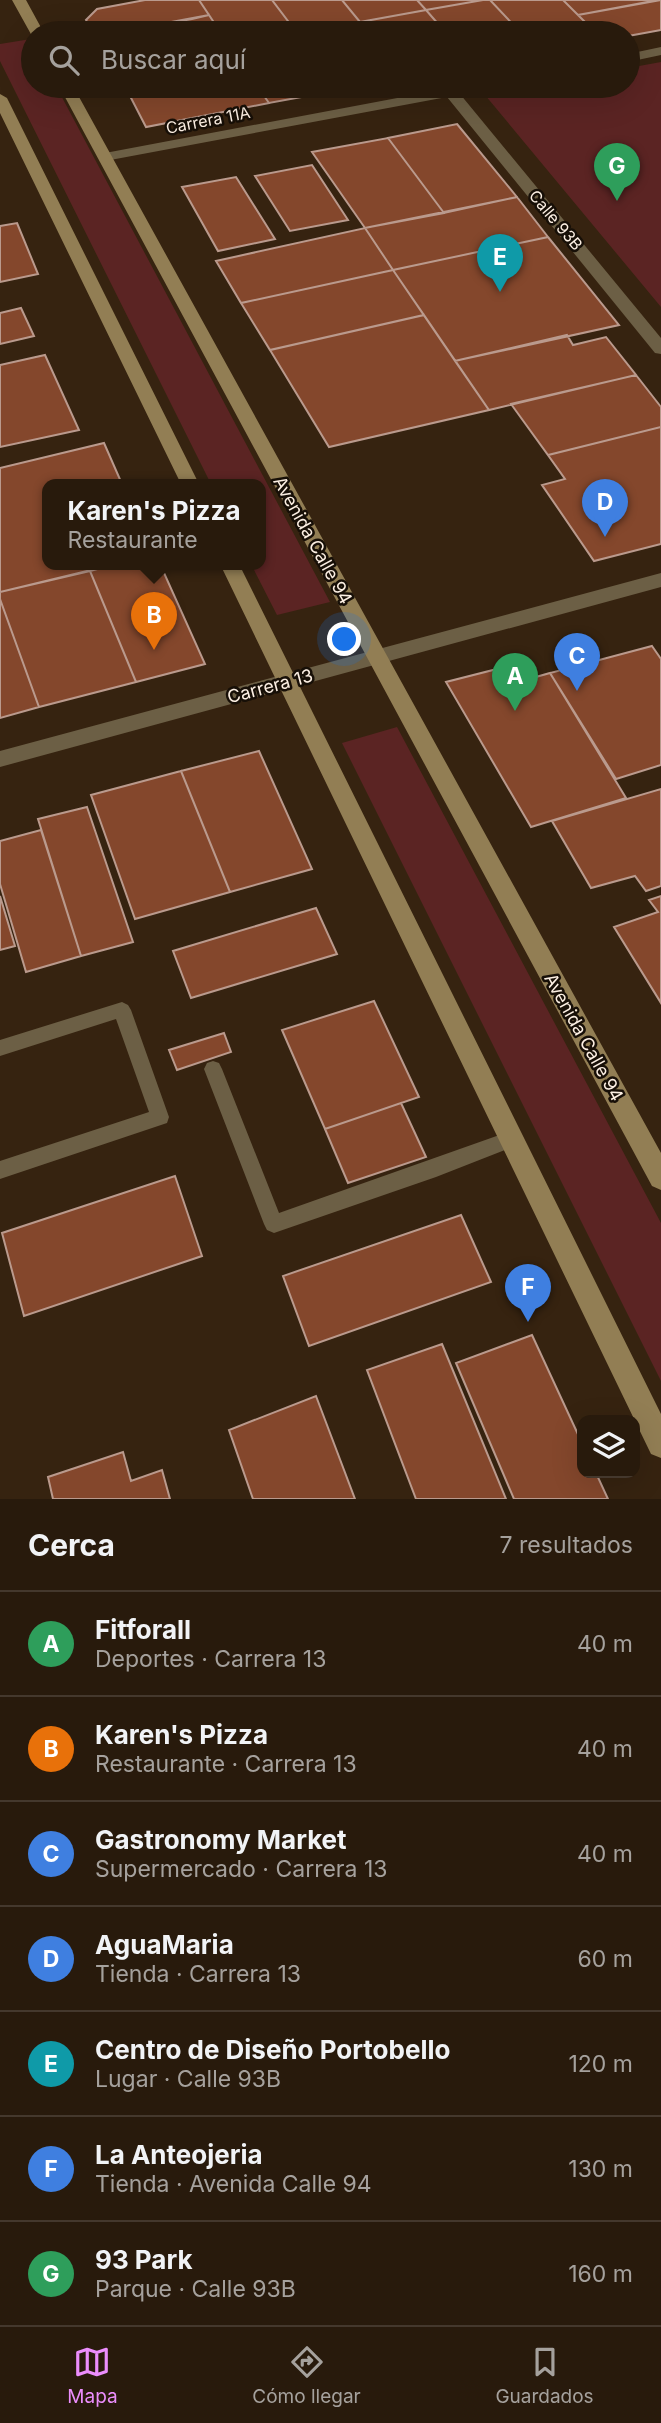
<!DOCTYPE html>
<html lang="es">
<head>
<meta charset="utf-8">
<style>
  :root { --surface:#281a0c; --page:#302315; --text:#f1f3f6; --muted:#a5a19d; --line:#44382d; --accent:#eb8dfc }
  body { margin:0; font-family:Inter,sans-serif; background:var(--page); color:var(--text) }
  .controls { position:absolute; right:21px; bottom:21px; display:grid; overflow:hidden; border-radius:14px; box-shadow:0 7px 28px #0002 }
  .controls button { width:63px; height:63px; display:grid; place-items:center; padding:0; border:0; border-bottom:2px solid var(--line); background:var(--surface); color:var(--text); font:35px sans-serif }
  .you { position:absolute; left:345px; top:640px; width:24px; height:24px; margin:-18px; border:5px solid #fff; border-radius:50%; background:#1a73e8; box-shadow:0 0 0 10px #1a73e833 }
  .badge { display:grid; place-items:center; width:46px; height:46px; border-radius:50%; background:var(--accent); color:#fff; font-size:23px; font-weight:700 }
  .pin { position:absolute; translate:-50% -58px; filter:drop-shadow(0 2px 4px #0008) }
  .pin::after { content:''; position:absolute; top:37px; width:24px; height:21px; background:inherit; clip-path:polygon(0 0,100% 0,50% 100%) }
  .popup { position:absolute; left:42px; top:479px; width:224px; height:91px; box-sizing:border-box; display:grid; place-content:center; border-radius:14px; background:var(--surface); filter:drop-shadow(0 2px 5px #0005); font-size:23px; white-space:nowrap; color:var(--muted) }
  .popup b { font-size:26px; color:var(--text) }
  .popup::after { content:''; position:absolute; left:50%; top:100%; margin-left:-14px; border:14px solid transparent; border-top-color:var(--surface) }
  .list { margin:0; padding:0; list-style:none }
  h2 { display:flex; justify-content:space-between; align-items:center; height:91px; margin:0; padding:0 28px; font-size:30px }
  h2 small { font-size:23px; font-weight:400; color:var(--muted) }
  .list li { display:grid; grid-template-columns:46px 1fr auto; gap:21px; align-items:center; box-sizing:border-box; height:105px; padding:0 28px; border-top:2px solid var(--line) }
  .list b { display:block; font-size:26px; white-space:nowrap }
  .list p { margin:0; font-size:23px; white-space:nowrap; color:var(--muted) }
  .list em { font-size:23px; font-style:normal; color:var(--muted) }
  .icon { flex:none; width:38px; height:38px; fill:none; stroke:currentColor; stroke-width:2; stroke-linecap:round; stroke-linejoin:round }
  .map { position:relative; flex:none; width:661px; height:1499px; overflow:hidden }
  .search { position:absolute; background:var(--surface); box-shadow:0 7px 28px #0002; left:21px; right:21px; top:21px; height:77px; display:flex; align-items:center; gap:18px; box-sizing:border-box; padding:0 24px; border-radius:38px; color:var(--muted); font-size:26px }
  .sheet { height:826px; background:var(--surface) }
  nav { display:flex; justify-content:space-around; align-items:center; box-sizing:border-box; height:98px; border-top:2px solid var(--line); background:var(--surface); font-size:19px; color:var(--muted) }
  nav a { display:grid; justify-items:center; gap:4px }
  nav .on { color:var(--accent) }
  .map>svg:first-child { display:block }
  .green { fill:#5b2423 }
  .building { fill:#84472c; stroke:#ba9a8d; stroke-width:2 }
  .lines { fill:none; stroke-linecap:round; stroke-linejoin:round }
  .lane { fill:#6c5f45; fill-rule:evenodd }
  .street { fill:#6c5f45; fill-rule:evenodd }
  .secondary { fill:#927e54; fill-rule:evenodd }
  .labels { text-anchor:middle; dominant-baseline:central; stroke-width:5; stroke-linejoin:round; paint-order:stroke }
  .far-street-label { font-size:16px; fill:#fcefe3; stroke:#170f07 }
  .street-label { font-size:18px; fill:#fcefe3; stroke:#170f07 }
</style>
</head>
<body>
<div class="map">
<svg width="661" height="1499" viewBox="0 0 661 1499">
  <rect width="100%" height="100%" fill="#362310"/>
  <path class="green" d="M31,39L33,86H56L330,602L277,615L251,564H261V484H211L0,61V44Z
    M661,62V307L485,95L534,86H628V68Z
    M397,727L661,1223V1381L342,743Z"/>
  <path class="building" d="M145,0H199L209,15L112,33H94L86,20L97,9Z
    M199,0H272L297,33H221Z
    M272,0H342L360,22L297,33Z
    M342,0H417L426,10L360,22Z
    M417,0H483L426,10Z
    M483,0H490L521,33H446L426,10Z
    M490,0H563L596,33H521Z
    M563,0H658L578,15Z
    M661,0V30L628,36V33H596L578,15Z
    M426,10L446,33H369L360,22Z
    M209,15L221,33H112L192,19Z
    M360,22L369,33H299Z
    M119,86H257L269,103L146,127L129,94H124Z
    M257,86H337L340,90L269,103Z
    M457,124L517,197L444,213L388,138Z
    M388,138L444,213L365,228L312,152Z
    M312,165L348,220L290,231L255,176Z
    M236,177L275,239L218,251L182,187Z
    M517,197L548,237L393,270L365,228Z
    M17,223L38,274L0,282V226Z
    M365,228L393,270L241,303L216,261Z
    M548,237L619,325L455,361L393,270Z
    M393,270L424,315L270,350L241,303Z
    M21,308L34,336L0,344V313Z
    M424,315L489,410L329,447L270,350Z
    M567,335L573,345L606,337L636,375L489,410L455,361Z
    M45,355L79,430L0,447V365Z
    M636,375L661,407V427L548,455L511,404Z
    M661,427V544L594,561L542,485L565,479L548,455Z
    M104,443L122,484H47V564H116L0,592V468Z
    M116,564H160L205,664L136,682L90,571Z
    M90,571L136,682L39,707L0,599V592Z
    M0,599L39,707L0,718Z
    M652,646L661,659V765L616,779L550,673Z
    M501,668L511,684L550,673L626,798L531,827L446,682Z
    M259,751L312,869L230,892L181,771Z
    M181,771L230,892L135,919L91,795Z
    M661,789V886L646,891L635,876L591,888L552,821Z
    M87,807L133,942L81,956L38,819Z
    M41,830L81,956L26,972L0,884V841Z
    M0,896L15,946L0,950Z
    M661,896V1003L614,927L658,912L649,900Z
    M316,908L337,954L191,998L173,951Z
    M374,1001L419,1097L325,1129L282,1030Z
    M224,1033L231,1052L177,1070L169,1050Z
    M401,1103L426,1157L348,1183L325,1129Z
    M175,1176L202,1256L24,1316L2,1233Z
    M461,1215L491,1282L309,1346L283,1276Z
    M532,1335L582,1443V1473H596L608,1499H514L456,1363Z
    M442,1344L506,1499H416L367,1370Z
    M316,1396L355,1499H253L229,1430Z
    M123,1452L131,1481L162,1470L170,1499H53L48,1477Z"/>
  <g class="lines">
    <path class="lane" d="M122,1002L128,1005L131,1010L169,1117L167,1123L0,1179V1161L149,1112L116,1019L0,1056V1040Z
      M213,1061L219,1063L222,1069L279,1213L511,1131L518,1133L520,1139L518,1145L436,1177L274,1233L267,1230L264,1224L204,1069L207,1063Z"/>
    <path class="street" d="M661,47V55L628,62V54Z
      M461,86H489L487,89L460,94L661,338V354L655,353L447,97L105,161L98,157L105,153Z
      M661,573V587L0,767V751Z"/>
    <path class="secondary" d="M12,0H26L44,33H33L32,36Z
      M59,86H73L661,1153V1190L652,1186Z
      M0,94L7,98L199,484H181L0,113Z
      M220,564H239L661,1414V1458L651,1454Z"/>
  </g>
  <g class="labels">
    <g class="far-street-label">
      <text transform="translate(208 120) rotate(-11)">Carrera 11A</text>
      <text transform="translate(556 220) rotate(50)">Calle 93B</text>
    </g>
    <g class="street-label">
      <text transform="translate(313 540) rotate(61)">Avenida Calle 94</text>
      <text transform="translate(270 686) rotate(-15)">Carrera 13</text>
      <text transform="translate(584 1037) rotate(61)">Avenida Calle 94</text>
    </g>
  </g>
</svg>
<div class="controls">
<button><svg class="icon" aria-label="layers" viewBox="0 0 24 24"><path d="M12 4l9 5-9 5-9-5zM3 14l9 5 9-5"/></svg></button>
</div>
<div class="you"></div>
<div class="pin badge" style="left:515px;top:711px;background:#2e9e5b">A</div>
<div class="pin badge" style="left:154px;top:650px;background:#e8710a">B</div>
<div class="popup"><b>Karen's Pizza</b>Restaurante</div>
<div class="pin badge" style="left:577px;top:691px;background:#3f7fe0">C</div>
<div class="pin badge" style="left:605px;top:537px;background:#3f7fe0">D</div>
<div class="pin badge" style="left:500px;top:292px;background:#0f9aa8">E</div>
<div class="pin badge" style="left:528px;top:1322px;background:#3f7fe0">F</div>
<div class="pin badge" style="left:617px;top:201px;background:#2e9e5b">G</div>
<div class="search"><svg class="icon" aria-label="search" viewBox="0 0 24 24"><circle cx="10" cy="10" r="6"/><path d="M15 15l6 6"/></svg>Buscar aquí</div>
</div>
<section class="sheet">
<h2>Cerca<small>7 resultados</small></h2>
<ul class="list">
<li><span class="badge" style="background:#2e9e5b">A</span><div><b>Fitforall</b><p>Deportes · Carrera 13</p></div><em>40 m</em></li>
<li><span class="badge" style="background:#e8710a">B</span><div><b>Karen's Pizza</b><p>Restaurante · Carrera 13</p></div><em>40 m</em></li>
<li><span class="badge" style="background:#3f7fe0">C</span><div><b>Gastronomy Market</b><p>Supermercado · Carrera 13</p></div><em>40 m</em></li>
<li><span class="badge" style="background:#3f7fe0">D</span><div><b>AguaMaria</b><p>Tienda · Carrera 13</p></div><em>60 m</em></li>
<li><span class="badge" style="background:#0f9aa8">E</span><div><b>Centro de Diseño Portobello</b><p>Lugar · Calle 93B</p></div><em>120 m</em></li>
<li><span class="badge" style="background:#3f7fe0">F</span><div><b>La Anteojeria</b><p>Tienda · Avenida Calle 94</p></div><em>130 m</em></li>
<li><span class="badge" style="background:#2e9e5b">G</span><div><b>93 Park</b><p>Parque · Calle 93B</p></div><em>160 m</em></li>
</ul>
</section>
<nav>
<a class="on"><svg class="icon" aria-label="map" viewBox="0 0 24 24"><path d="M3 6l6-2 6 2 6-2v14l-6 2-6-2-6 2zM9 4v14M15 6v14"/></svg>Mapa</a>
<a><svg class="icon" aria-label="directions" viewBox="0 0 24 24"><path d="M12 3l9 9-9 9-9-9zM9 14v-3h6M13 9l2 2-2 2"/></svg>Cómo llegar</a>
<a><svg class="icon" aria-label="saved" viewBox="0 0 24 24"><path d="M7 4h10v16l-5-4-5 4z"/></svg>Guardados</a>
</nav>
</body>
</html>
